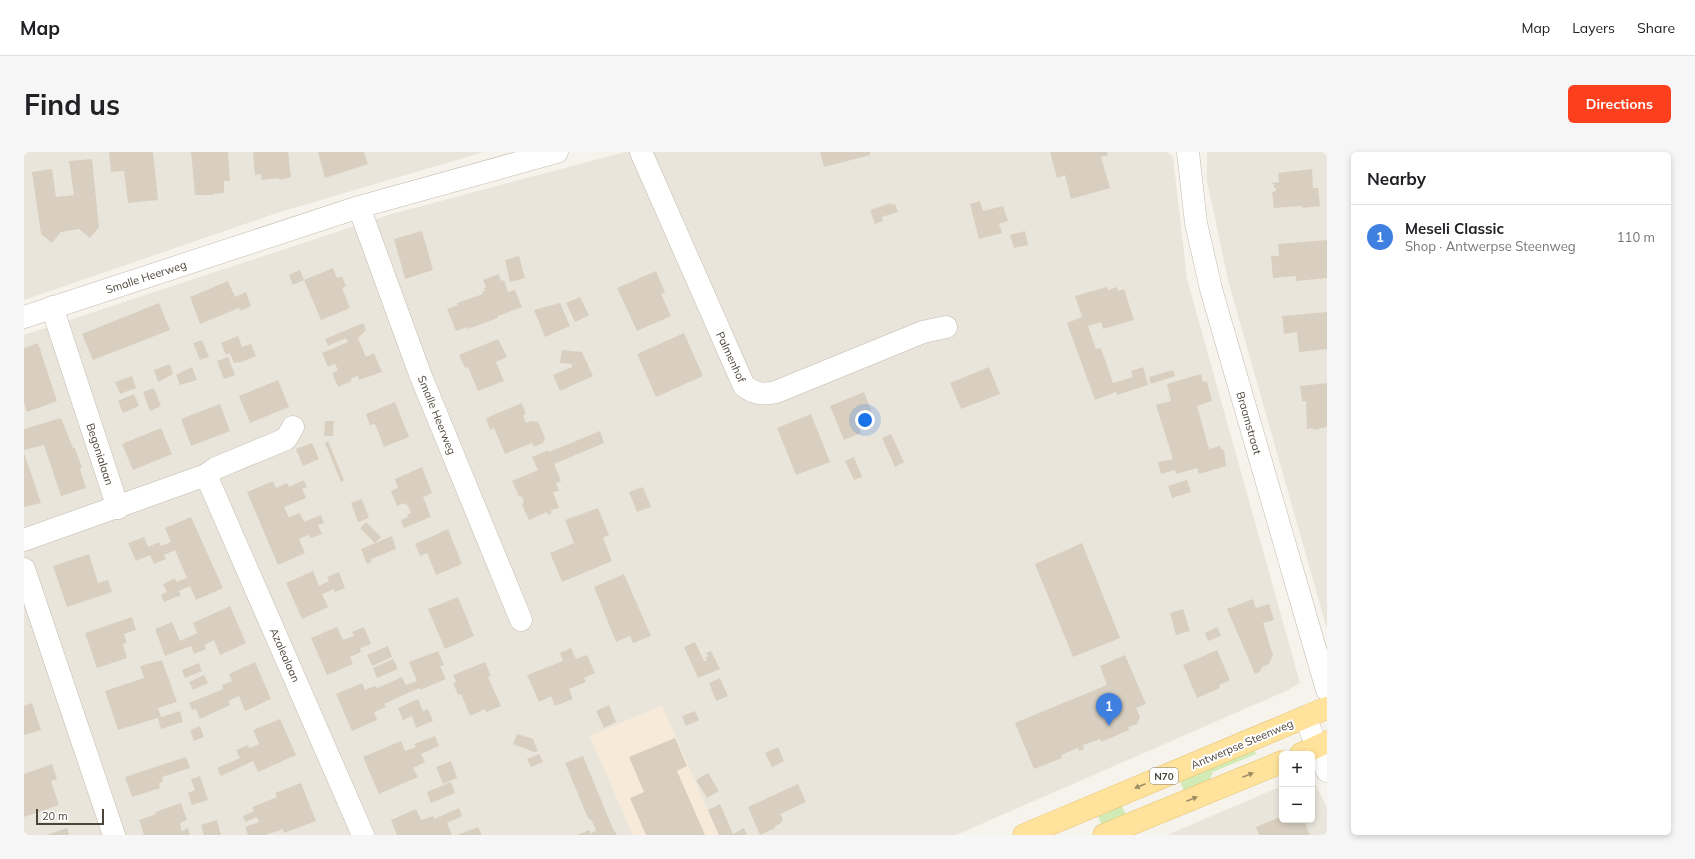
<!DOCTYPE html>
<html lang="en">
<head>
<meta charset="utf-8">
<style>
  :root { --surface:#fff; --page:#f6f6f6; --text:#202124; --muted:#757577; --line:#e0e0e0; --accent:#fc3f1d }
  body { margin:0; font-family:Mulish,sans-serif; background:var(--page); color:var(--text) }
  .controls { position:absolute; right:12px; bottom:12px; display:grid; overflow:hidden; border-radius:6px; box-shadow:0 2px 6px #0003 }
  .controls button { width:36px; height:36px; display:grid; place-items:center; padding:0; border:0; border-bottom:1px solid var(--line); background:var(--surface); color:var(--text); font:20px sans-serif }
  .scale { position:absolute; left:12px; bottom:10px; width:68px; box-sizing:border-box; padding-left:4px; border:2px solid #4b4439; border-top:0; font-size:11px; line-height:14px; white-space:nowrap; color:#4b4439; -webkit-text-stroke:3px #fff; paint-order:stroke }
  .you { position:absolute; left:841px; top:268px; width:14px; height:14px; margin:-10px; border:3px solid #fff; border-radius:50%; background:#1a73e8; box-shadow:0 0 0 6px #1a73e833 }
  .badge { display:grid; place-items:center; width:26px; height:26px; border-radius:50%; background:var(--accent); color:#fff; font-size:13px; font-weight:700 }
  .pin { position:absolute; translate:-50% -33px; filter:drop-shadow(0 1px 2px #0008) }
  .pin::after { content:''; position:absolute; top:21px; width:14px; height:12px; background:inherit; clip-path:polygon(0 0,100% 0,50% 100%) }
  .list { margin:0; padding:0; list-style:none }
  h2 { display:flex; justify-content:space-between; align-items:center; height:52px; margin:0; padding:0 16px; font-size:17px }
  h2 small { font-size:13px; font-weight:400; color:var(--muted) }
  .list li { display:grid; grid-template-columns:26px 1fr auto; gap:12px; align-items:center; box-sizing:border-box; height:64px; padding:0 16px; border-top:1px solid var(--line) }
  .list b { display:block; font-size:15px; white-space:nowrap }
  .list p { margin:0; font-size:13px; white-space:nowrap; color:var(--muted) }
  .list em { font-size:13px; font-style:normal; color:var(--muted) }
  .map { position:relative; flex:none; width:1303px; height:683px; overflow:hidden; border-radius:6px }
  header { display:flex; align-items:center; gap:24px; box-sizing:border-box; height:56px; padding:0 20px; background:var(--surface); border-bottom:1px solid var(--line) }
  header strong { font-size:19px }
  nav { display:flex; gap:22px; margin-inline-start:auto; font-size:14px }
  .intro { display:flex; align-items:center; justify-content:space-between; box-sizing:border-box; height:96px; padding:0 24px }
  h1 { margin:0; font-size:28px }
  .button { padding:10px 18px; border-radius:6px; background:var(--accent); color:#fff; font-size:14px; font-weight:700 }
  main { display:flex; gap:24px; padding:0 24px }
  aside { flex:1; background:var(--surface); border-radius:6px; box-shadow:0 2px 6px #0003 }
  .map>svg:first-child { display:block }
  .residential { fill:#eae5da }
  .commercial { fill:#f7ead8 }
  .green { fill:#d2eab5 }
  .building { fill:#d8cfc1 }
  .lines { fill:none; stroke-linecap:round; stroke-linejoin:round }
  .minor-casing { stroke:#c2bbae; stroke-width:23 }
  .major-casing { stroke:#e6c16a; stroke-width:23 }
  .minor { stroke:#fff; stroke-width:22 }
  .major { stroke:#ffe39c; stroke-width:22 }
  .oneway { fill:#9c8c66 }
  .labels { text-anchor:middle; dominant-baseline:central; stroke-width:4; stroke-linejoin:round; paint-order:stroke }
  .shield { fill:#fff; stroke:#817c74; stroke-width:1 }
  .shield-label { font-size:10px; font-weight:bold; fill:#4b4439 }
  .street-label { font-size:11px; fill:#4b4439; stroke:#fff }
</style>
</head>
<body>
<header>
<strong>Map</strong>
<nav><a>Map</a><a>Layers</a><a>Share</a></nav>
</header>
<div class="intro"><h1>Find us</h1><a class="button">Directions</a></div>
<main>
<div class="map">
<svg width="1303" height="683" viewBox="0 0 1303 683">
  <rect width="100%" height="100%" fill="#f6f3ec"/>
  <path class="residential" d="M0,0H460L256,60L0,148Z
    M601,0H1144L1149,5L1163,127L1276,531L1264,538L932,683H694L638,554L566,584L609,683H0V183L364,63Z
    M1183,0H1303V477L1205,132L1183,29Z
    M1288,626L1303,656V683H1143L1258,634V668H1288Z"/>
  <path class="commercial" d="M638,554L694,683H609L566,584Z"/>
  <path class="green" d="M1229,593L1232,602L1189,620L1183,634L1162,643L1154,625Z
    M1096,650L1104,667L1079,675L1072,660Z"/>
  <path class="building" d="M85,0H129L134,48L104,51L100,19L87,20Z
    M167,0H204L206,29H200V41L189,42V43H171Z
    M229,0H264L267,25L256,28L254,26L238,28L237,22L231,23Z
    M294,0H340L344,12L301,26Z
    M796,0H846V3L800,15Z
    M1026,0H1083L1084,3L1077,5L1086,36L1047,47L1041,23L1033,26Z
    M68,7L75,75L66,86L55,77L37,80L28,91L17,82L8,20L28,17L32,45L50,43L45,9Z
    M1288,17L1289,36H1294L1296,54L1278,56V54L1250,56L1248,40L1252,39V36H1250V32H1248V31L1255,30L1254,21Z
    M956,49L959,59L979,54L984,69L975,72L978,81L955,87L946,52Z
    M867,51L868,53L871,52L874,60L858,65L859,69L851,72L846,58Z
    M398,79L409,118L381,127L370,87Z
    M1001,79L1004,93L990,96L986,83Z
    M1303,88V126L1272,129V124L1249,126L1247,104H1255L1254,92Z
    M495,104L501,126L486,130L481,108Z
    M309,116L313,126L318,124L322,134L318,136L326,156L297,168L280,128Z
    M276,118L280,128L269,133L265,123Z
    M632,119L641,140L637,142L647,164L613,179L593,136Z
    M475,122L477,129L480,128L484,140L491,138L498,155L474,164V166L444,177L443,175L432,179L423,157L434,153L433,151L459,142L458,140L461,139L460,136L462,135L459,128Z
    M204,129L211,145L222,140L227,154L216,159L215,156L176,172L166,145Z
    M1083,135L1084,138L1093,135L1094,139L1100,137L1110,168L1079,177L1077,170L1064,174L1072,197L1077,196L1089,231L1109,225L1107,219L1119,215L1124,233L1093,243L1092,240L1071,248L1043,171L1058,165L1051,144Z
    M556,145L565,163L551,170L542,151Z
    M135,151L146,178L69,208L58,182Z
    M536,151L546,174L521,185L510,158Z
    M1303,160V197L1275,200L1273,180L1260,182L1258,164Z
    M339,171L342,178L334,186L342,205L350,201L358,220L335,228L334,224L326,227L328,229L314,235L308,221L314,218L311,212L304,215L298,201L324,190L322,186L304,194L301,187Z
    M660,181L679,224L632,245L613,202Z
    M214,184L218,195L227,192L232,204L215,211V210L210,211L206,201L202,203L197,191Z
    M474,187L483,205L472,210L480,229L454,239L444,215L441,216L435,203Z
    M178,188L185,205L176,208L169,191Z
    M14,191L33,249L3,260L0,251V196Z
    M538,198L558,200L569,224L536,239L529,223L548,215V212L536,211Z
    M204,205L211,223L200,227L193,209Z
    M146,212L149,222L134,230L130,218Z
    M168,215L173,228L156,233L152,223Z
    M965,215L976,242L937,257L926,231Z
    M1149,218L1151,224L1127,232L1125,225Z
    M1177,222L1179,230L1183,229L1188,249L1173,254L1185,297L1196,294L1197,297L1200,298L1202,314L1175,322L1173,316L1152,322L1151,318L1137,322L1134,310L1149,307L1132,253L1147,249L1143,232Z
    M108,224L112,236L96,242L91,230Z
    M254,228L265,255L226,271L215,244Z
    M1303,231V275L1289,278V276L1283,277L1282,249H1278L1276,234Z
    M130,236L137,254L126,259L119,240Z
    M840,240L851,268L835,275L837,281L820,288L806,254Z
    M110,242L115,254L99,261L94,249Z
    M371,250L385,285L360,295L351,272L346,273L342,262Z
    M498,251L502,262L499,263L502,271L508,269L514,270L521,286L519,291L510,295L508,291L481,302L470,276L466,278L462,266Z
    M196,252L206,279L167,294L157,267Z
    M787,262L806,310L772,323L753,276Z
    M37,266L49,296H51L58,316L56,317L62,336L37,344L20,293L0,298V277Z
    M301,269H310L309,284H300Z
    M137,276L148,302L109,318L98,292Z
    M576,279L580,291L530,312L537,329L532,331L535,339L529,340L535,356L527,358L528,361L523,363V360L505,368L498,353L500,349L498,345L495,344L488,329L514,318L508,305L524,298L525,300Z
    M867,282L880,310L871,315L858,286Z
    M304,289L320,328L317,330L301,291Z
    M288,291L295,307L279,314L272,297Z
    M0,301L17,351L0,355Z
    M830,305L838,325L830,328L821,309Z
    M398,315L408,341L399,345L407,365L380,376L377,368L384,365L383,363L387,361L383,352L381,353L380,351L373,354L367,339L374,336L371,327Z
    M280,328L283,335L278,337L282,346L260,355L265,365L276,361L280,370L297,363L300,371L294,373L298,382L287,386L285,383L275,387L281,401L254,413L223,340L249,329L252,336L263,331L265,335Z
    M1163,328L1167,340L1148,346L1144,334Z
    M619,335L627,355L613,360L605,340Z
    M338,347L345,366L334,370L327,351Z
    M574,356L585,383L579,386L588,409L538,430L526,401L550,391L541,368Z
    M167,365L199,436L172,448L166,434L155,439L157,443L140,450L137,443L143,440L139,432L151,426L152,430L163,426L151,398L140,403L142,407L130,412L126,403L112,409L104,391L120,385L124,395L135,390L137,394L147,390L141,376Z
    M342,370L357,385L351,391L336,376Z
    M424,377L438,412L412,423L403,401L396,404L391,392Z
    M368,384L372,397L347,407L348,409L343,412L337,397Z
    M1058,391L1096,486L1049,505L1011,412Z
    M65,402L74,431L84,428L88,440L43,455L29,414Z
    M289,419L295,434L305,429L303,425L315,420L321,436L311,440L310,437L298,442L304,455L278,467L262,431Z
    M600,422L627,484L609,491L606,484L592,490L570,435Z
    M434,445L450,484L421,497L404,457Z
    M1229,447L1232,456L1245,452L1250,468L1239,471L1249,503L1245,512L1238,515L1236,520L1231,522L1203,457Z
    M206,454L222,491L196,503L190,488L180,493L182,497L170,502L167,494L141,504L131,477L148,470L156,489L173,481L169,471Z
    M1159,457L1166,479L1152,483L1146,461Z
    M108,465L112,478L100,482L103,491L99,492L103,506L73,516L61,481Z
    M313,475L319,488L330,484L328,480L340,475L347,492L336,496L337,500L326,505L329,512L303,523L287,486Z
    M1193,475L1197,484L1184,489L1181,481Z
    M671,490L680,509L683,508L681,506L684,504L682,501L687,499L696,517L674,526L660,495Z
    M364,494L368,505L348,514L343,503Z
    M547,496L552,507L563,503L571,521L560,526L562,530L545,537L549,547L531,554L527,544L515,550L503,523L539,509L536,501Z
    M1193,498L1206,528L1195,533L1196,536L1173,546L1159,513Z
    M414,499L420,513L416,514L422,527L396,538L395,536L360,552L362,555L350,560L353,568L328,579L312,542L338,531L341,538L351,534L353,536L378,525L382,533L393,529L385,510Z
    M1101,503L1122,552L1112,556L1116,565L1113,572L1104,575L1105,578L1077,590L1076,587L1059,593L1060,597L1055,599L1054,596L1037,603L1038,606L1010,617L991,571L1083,533L1076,514Z
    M369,507L374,517L353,526L349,516Z
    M138,508L153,550L134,556L137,565L94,578L81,539L120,526L116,514Z
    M231,510L247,547L221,559L215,544L204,549L206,553L176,567L172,557L168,558L165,551L199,537L198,533L208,529L205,522Z
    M461,510L467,524L464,525L477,554L462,560L461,557L446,564L437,542L434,543L429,531L432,530L429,523Z
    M175,511L178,519L161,526L158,518Z
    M180,523L184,531L169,538L165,530Z
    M696,526L704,544L692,549L685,531Z
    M394,547L399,559L404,557L409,569L392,576L388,564L379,568L374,556Z
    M8,551L17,578L0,583V554Z
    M585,553L592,570L580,576L572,559Z
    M156,559L159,570L137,577L134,566Z
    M671,559L675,568L662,574L658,564Z
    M256,567L272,603L234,620L229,609L197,624L193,616L216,606L212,598L224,593L225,596L235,592L229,578Z
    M176,574L180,585L170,589L166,578Z
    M493,582L509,587L514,599L510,600L489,592Z
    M411,584L415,594L397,602L401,610L389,616L394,625L355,642L339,605L377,589L381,599L392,595L390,592Z
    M651,586L663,614L653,619L681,683H622L606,646L620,640L605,605Z
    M754,595L760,609L748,615L741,601Z
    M515,602L519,610L507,615L503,607Z
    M559,604L589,677L593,683H553L565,678L567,682L572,678L568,669L564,666L541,611Z
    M162,605L166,616L138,625L139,630L135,631L136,636L108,645L101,625Z
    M427,609L433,626L419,632L412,615Z
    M28,612L33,627L27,629L35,653L0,665V622Z
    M684,621L695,639L683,646L672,628Z
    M176,624L184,648L168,653L164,641L171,638L167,627Z
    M427,630L431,641L407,651L403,640Z
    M277,631L292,669L260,681L259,677L242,683H224L221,675L235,670L233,665L221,670L219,664L230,659L228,655L253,645L251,641Z
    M774,632L782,650L756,662L759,667L757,671L751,674V676L736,683L724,655Z
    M157,651L163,668L156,671L158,679L164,676L166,683H120L115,668L132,662L131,660Z
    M696,652L709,682L720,676L723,683H695L684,658Z
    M435,656L438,664L423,671L428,683H373L367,668L392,657L397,668L409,664L410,667Z
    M1258,664V668H1280L1286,683H1235L1232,675Z
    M193,668L197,683H180L177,673Z
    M454,675L458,683H433Z
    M43,676L45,683H22Z"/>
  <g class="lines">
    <g class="minor-casing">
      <path id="minor" d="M617,0L720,234C731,242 739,243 752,240L899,180L922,175
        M1164,0L1172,71L1187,137L1303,538
        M335,55L396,222L497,468
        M28,155L94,356
        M0,165L335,55L533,0
        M182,323L192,316L262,287L269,275
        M0,388L182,323L339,683
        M0,417L90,683
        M1281,565L1303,619"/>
    </g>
    <g class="major-casing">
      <path id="major" d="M1277,602L1303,590
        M1000,683L1303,556
        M1080,683L1258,610"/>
    </g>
    <use href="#minor" class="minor"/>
    <use href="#major" class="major"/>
  </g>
  <defs><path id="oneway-solid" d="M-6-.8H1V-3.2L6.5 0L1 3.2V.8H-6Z"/></defs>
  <g class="oneway">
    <use href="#oneway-solid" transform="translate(1224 623) rotate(-22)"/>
    <use href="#oneway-solid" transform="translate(1116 634) rotate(157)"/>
    <use href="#oneway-solid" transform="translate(1168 647) rotate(-22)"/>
  </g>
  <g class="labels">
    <rect class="shield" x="1126" y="616" width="28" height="16" rx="3"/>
    <g class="shield-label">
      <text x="1140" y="624">N70</text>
    </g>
    <g class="street-label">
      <text transform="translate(122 125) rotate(-18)">Smalle Heerweg</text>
      <text transform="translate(707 205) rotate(65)">Palmenhof</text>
      <text transform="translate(413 263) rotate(68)">Smalle Heerweg</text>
      <text transform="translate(1225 271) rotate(74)">Braamstraat</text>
      <text transform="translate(76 302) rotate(72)">Begonialaan</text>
      <text transform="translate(261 503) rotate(66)">Azalealaan</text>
      <text transform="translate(1218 592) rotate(-23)">Antwerpse Steenweg</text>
    </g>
  </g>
</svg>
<div class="controls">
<button>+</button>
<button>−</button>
</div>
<div class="scale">20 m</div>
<div class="you"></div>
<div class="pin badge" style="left:1085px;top:574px;background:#3f7fe0">1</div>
</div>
<aside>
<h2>Nearby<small></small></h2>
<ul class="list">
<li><span class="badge" style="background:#3f7fe0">1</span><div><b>Meseli Classic</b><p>Shop · Antwerpse Steenweg</p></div><em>110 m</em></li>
</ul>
</aside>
</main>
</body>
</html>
